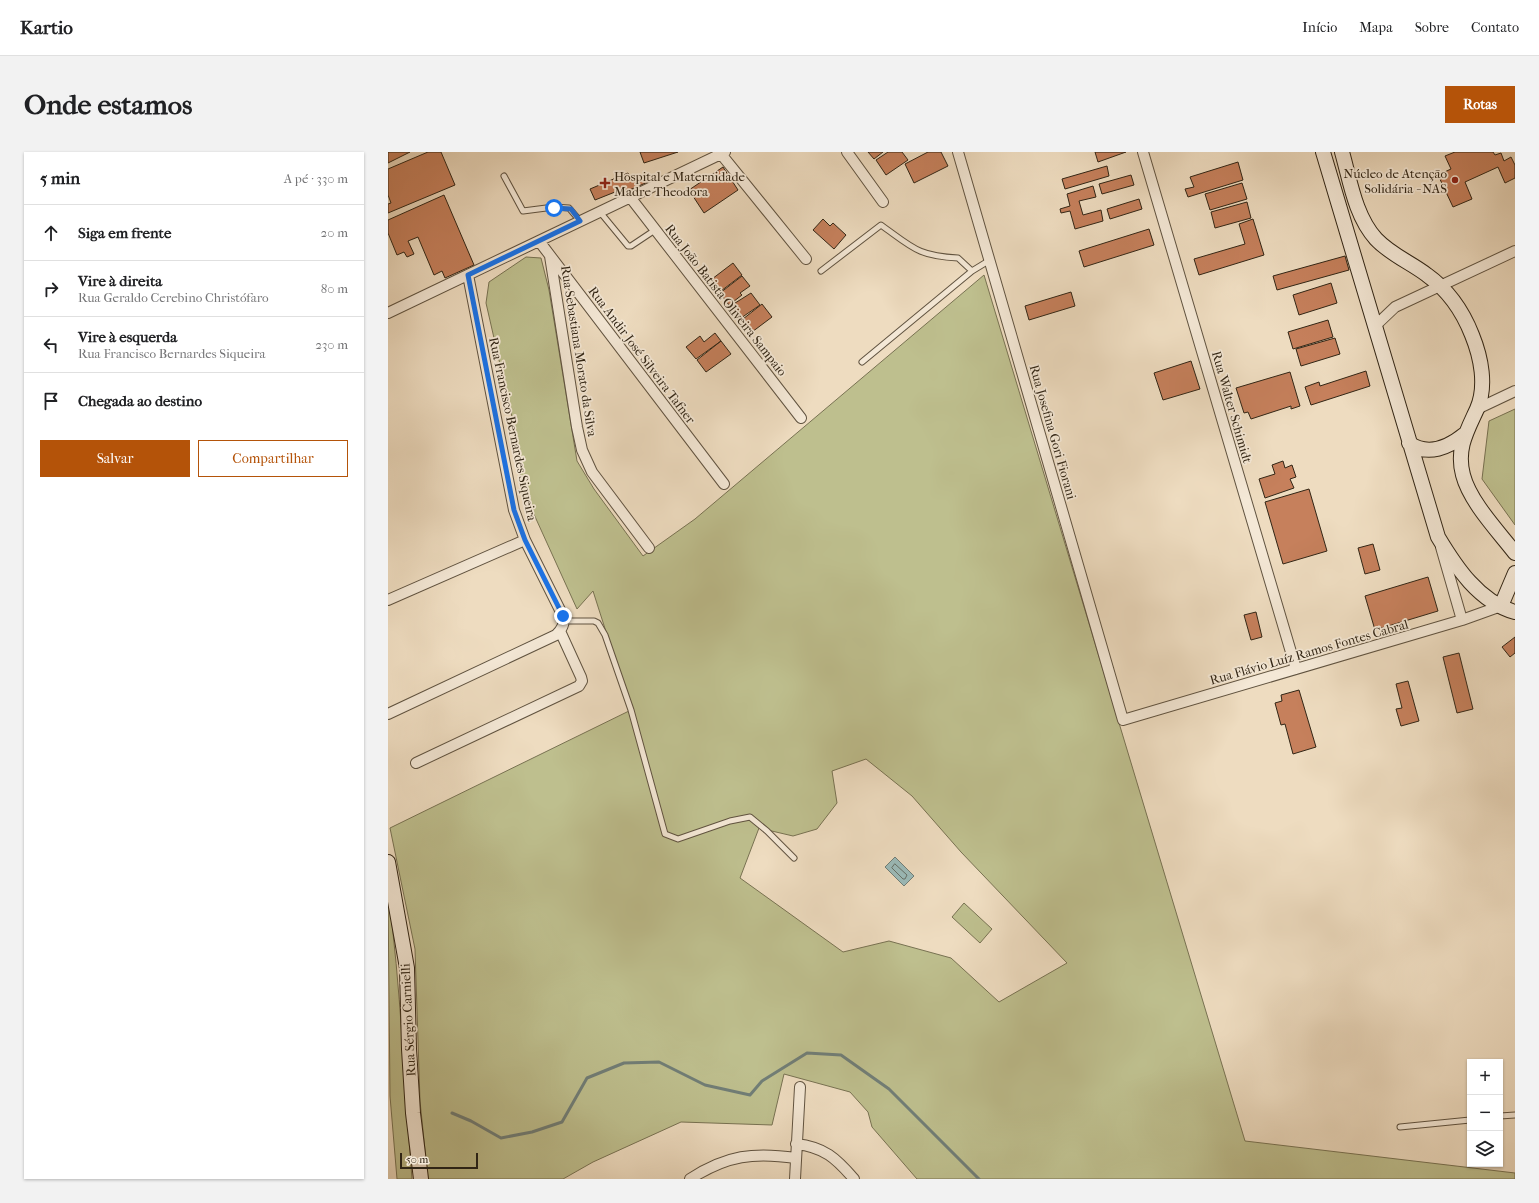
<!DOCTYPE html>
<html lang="pt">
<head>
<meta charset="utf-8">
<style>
  :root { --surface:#fff; --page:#f2f2f2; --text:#202124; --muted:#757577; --line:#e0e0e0; --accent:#b45309 }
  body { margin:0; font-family:"IM FELL French Canon",serif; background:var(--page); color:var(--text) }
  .controls { position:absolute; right:12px; bottom:12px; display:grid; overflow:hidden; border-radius:0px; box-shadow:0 1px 3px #0004 }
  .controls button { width:36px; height:36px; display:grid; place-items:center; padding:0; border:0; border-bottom:1px solid var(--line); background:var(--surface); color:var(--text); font:20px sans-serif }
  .scale { position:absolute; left:12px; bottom:10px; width:78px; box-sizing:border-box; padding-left:4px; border:2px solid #312515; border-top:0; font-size:11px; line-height:14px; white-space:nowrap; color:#312515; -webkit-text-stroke:3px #f4e8d6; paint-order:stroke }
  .stop { position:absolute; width:12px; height:12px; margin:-9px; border:3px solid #1a73e8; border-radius:50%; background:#fff }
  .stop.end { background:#1a73e8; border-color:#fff; box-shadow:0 1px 4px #0008 }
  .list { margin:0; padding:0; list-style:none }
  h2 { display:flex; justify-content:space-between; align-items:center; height:52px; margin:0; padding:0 16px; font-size:17px }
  h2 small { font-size:13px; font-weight:400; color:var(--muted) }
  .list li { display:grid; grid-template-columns:26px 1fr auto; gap:12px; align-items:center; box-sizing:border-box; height:56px; padding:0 16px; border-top:1px solid var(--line) }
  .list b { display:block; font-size:15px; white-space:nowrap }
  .list p { margin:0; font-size:13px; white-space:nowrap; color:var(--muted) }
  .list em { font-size:13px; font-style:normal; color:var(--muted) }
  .actions { display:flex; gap:8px; padding:12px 16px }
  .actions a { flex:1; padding:9px 0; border:1px solid var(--accent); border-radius:0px; text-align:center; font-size:14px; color:var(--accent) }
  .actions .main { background:var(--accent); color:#fff }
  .icon { flex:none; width:22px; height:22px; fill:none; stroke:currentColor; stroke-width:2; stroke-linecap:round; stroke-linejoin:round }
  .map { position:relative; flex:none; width:1127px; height:1027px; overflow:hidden; border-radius:0px }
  header { display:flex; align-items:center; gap:24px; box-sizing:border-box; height:56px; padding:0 20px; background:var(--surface); border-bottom:1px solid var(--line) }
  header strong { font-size:19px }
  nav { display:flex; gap:22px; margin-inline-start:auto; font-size:14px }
  .intro { display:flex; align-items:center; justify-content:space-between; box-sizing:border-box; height:96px; padding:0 24px }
  h1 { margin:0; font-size:28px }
  .button { padding:10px 18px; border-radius:0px; background:var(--accent); color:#fff; font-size:14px; font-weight:700 }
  main { display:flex; gap:24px; padding:0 24px }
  aside { flex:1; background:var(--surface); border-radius:0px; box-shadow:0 1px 3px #0004 }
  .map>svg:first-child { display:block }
  .green { fill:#bebf8e; stroke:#787252; fill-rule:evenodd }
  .water { fill:#9bbab8; stroke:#717e77 }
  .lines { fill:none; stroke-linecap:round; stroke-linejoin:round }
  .shore { stroke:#667066; stroke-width:1 }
  .stream { stroke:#717e77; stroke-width:3 }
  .building { fill:#c6805c; stroke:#312515 }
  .lane-casing { stroke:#605340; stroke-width:7 }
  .street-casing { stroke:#605340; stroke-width:12 }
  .secondary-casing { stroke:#312515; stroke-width:16 }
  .lane { stroke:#f4e8d6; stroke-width:5 }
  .street { stroke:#f4e8d6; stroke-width:10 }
  .secondary { stroke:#f4e8d6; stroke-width:14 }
  .route { stroke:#1a73e8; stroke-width:5 }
  .poi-dot { fill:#8f2418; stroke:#f4e8d6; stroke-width:1.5 }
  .labels { text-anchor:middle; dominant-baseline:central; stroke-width:3.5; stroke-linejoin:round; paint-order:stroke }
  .poi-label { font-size:13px; fill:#312515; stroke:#f4e8d6; text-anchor:end }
  .street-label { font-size:13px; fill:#312515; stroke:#f4e8d6 }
</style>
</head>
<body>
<header>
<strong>Kartio</strong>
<nav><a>Início</a><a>Mapa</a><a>Sobre</a><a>Contato</a></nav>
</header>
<div class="intro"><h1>Onde estamos</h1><a class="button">Rotas</a></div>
<main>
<aside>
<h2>5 min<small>A pé · 330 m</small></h2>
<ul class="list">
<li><svg class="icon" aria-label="ahead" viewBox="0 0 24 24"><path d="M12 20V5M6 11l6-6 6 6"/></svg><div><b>Siga em frente</b></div><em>20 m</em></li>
<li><svg class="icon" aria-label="right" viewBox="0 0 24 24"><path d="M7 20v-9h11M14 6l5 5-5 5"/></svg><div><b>Vire à direita</b><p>Rua Geraldo Cerebino Christófaro</p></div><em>80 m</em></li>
<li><svg class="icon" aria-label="left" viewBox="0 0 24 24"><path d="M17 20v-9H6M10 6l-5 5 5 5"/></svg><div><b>Vire à esquerda</b><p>Rua Francisco Bernardes Siqueira</p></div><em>230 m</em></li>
<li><svg class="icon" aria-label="arrive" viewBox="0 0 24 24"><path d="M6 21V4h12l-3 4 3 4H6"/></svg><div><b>Chegada ao destino</b></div></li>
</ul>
<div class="actions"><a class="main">Salvar</a><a>Compartilhar</a></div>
</aside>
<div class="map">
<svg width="1127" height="1027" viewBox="0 0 1127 1027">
  <rect width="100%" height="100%" fill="#eedcc0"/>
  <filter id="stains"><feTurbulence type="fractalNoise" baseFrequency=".005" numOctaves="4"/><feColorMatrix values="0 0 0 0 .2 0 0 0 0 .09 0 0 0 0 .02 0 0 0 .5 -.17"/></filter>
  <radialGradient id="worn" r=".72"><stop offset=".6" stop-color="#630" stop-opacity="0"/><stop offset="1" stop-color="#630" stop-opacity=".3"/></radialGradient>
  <path class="green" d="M138,105L153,106L161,138L189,309L206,337L255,404L307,367L596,123L857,989L1127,1021V1027H529L484,975L480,960L462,940L396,922L384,973L293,970L205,1010L175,1027H40L32,949L27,797L2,676L243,558L205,439L189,457L134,336L124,265L98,151L101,130ZM478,607L524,644L573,700L679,811L611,850L563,806L501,789L455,800L352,726L371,676L405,684L429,677L449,651L444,619Z
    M1127,257V373L1094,327L1101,269Z
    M0,740C13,835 16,931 24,1027H9L2,944Z
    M576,751L604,777L592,791L564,765Z"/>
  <path class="water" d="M507,705L526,724L516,734L497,715Z"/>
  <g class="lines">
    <path class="shore" d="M507,712L519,723L517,727H515L504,716Z"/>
    <path class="stream" d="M64,961L83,969L113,986L144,980L174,970L199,926L236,911L271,910L317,933L362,943L374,929L419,901L453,903L501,937L591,1027"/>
  </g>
  <path class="building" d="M0,0H22L0,11Z
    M40,0H53L67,33L0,61V52L3,51L0,43V17Z
    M252,0H290L256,11Z
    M480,0H495L486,7Z
    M500,0H514L520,8L498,23L488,8Z
    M540,0H553L560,14L526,31L517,12Z
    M707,0H738L710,10Z
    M1067,0H1105L1107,3L1113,1L1116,9L1123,5L1127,13V26L1117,31L1110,15L1077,30L1084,47L1065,55L1050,23L1063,17L1057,4Z
    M850,10L855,28L800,45L797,37L806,35L802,25Z
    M719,14L721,24L677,37L674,27Z
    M335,15L350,38L316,61L301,38Z
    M240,21L243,28L256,22L260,30L239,39L237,36L207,48L202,37Z
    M743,23L746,33L714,42L711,32Z
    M854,31L859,47L822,58L817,42Z
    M705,34L708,45L691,49L695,63L713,58L715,69L687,77L682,59L673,61L672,57L682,54L679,42Z
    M56,43L86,113L57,126L54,119L46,123L30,85L20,89L26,102L19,105L16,100L9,103L0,81V68Z
    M751,47L754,57L722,67L719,57Z
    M859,50L863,66L827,76L823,60Z
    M435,67L442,74L445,71L458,83L446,97L425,78Z
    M865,67L876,103L811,123L806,107L857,92L851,72Z
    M761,77L766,93L696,115L691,99Z
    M957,104L961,118L889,138L885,124Z
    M345,111L354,123L333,139L324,127Z
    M354,124L362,134L352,141L354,143L341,153L332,141Z
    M943,131L949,151L911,163L905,143Z
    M683,140L687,154L641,168L637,154Z
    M363,141L372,153L353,166L344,153Z
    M374,152L384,165L364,180L355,167Z
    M940,168L945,185L905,197L900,180Z
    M327,181L333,189L308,207L298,195L312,184L316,190Z
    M947,186L952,202L913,214L908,197Z
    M333,189L343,202L318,220L309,208Z
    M803,209L812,237L775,248L766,221Z
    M978,219L982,234L923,253L917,235L931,230L932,234Z
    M902,220L912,254L903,257V254L863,267L860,260L856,261L848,236Z
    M895,309L897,316L904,313L908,325L902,327L906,336L877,346L871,327L887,322L884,313Z
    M921,337L939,399L895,412L877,350Z
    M985,392L992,418L977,422L970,396Z
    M1040,425L1050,459L987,478L977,444Z
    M868,460L874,485L863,488L856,463Z
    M1127,485V501L1122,505L1114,495Z
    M1071,501L1085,557L1069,561L1055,505Z
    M1020,529L1031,569L1013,574L1008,557L1014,556L1008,532Z
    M911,538L928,595L905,602L897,572L893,573L887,551L894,549L893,543Z"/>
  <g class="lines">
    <g class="lane-casing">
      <path id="lane" d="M116,24L135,59L166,55L181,56L192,69
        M212,60L240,94H243L267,78
        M433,119L493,73C525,96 530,104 570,106L584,119
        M474,210L584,119L602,108
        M176,469H206L210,471L217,483L243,558L277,682L290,687L342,669L362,665L379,679L406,706
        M1112,964L1127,963
        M1012,975L1082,968"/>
    </g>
    <g class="street-casing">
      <path id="street" d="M459,0L495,50
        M570,0L735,568L1074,468L1113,454
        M755,0L908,517
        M333,2L418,107
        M242,45L413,266
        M151,89L336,332
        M162,104L189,275L194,298L204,320L261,396
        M0,161L337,0
        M987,174L1007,155L1127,99
        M1089,257L1127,239
        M1053,395L1074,468
        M0,448L137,388
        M0,562L168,483C174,477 177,472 175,464L137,388L126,358L80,123
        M28,611L191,534L194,529L193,525L172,479
        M408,992C436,995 448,1006 466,1027
        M302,1027C339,1003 366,1000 408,1006
        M407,1027L412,935"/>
    </g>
    <g class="secondary-casing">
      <path id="secondary" d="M935,0L1050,385C1068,415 1091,450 1127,460
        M954,0C962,28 967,64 988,87C1003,103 1022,110 1039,123C1060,138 1075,160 1084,183C1093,205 1099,234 1089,257C1079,279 1068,297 1075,323C1082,350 1110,379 1127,401
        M1021,291C1040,305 1061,295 1077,282
        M1113,454L1127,421
        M0,710L19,816L21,897L25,961L33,1027"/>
    </g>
    <use href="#lane" class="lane"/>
    <use href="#street" class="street"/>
    <use href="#secondary" class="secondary"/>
  </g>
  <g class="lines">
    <path class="route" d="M166,56L183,57L192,69L80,123L126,358L137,388L175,464"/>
  </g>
  <g class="poi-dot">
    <circle cx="1067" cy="28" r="4"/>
    <path d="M215 25h4v4h4v4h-4v4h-4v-4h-4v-4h4z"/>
  </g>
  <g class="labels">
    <g class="poi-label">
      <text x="1059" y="21">Núcleo de Atenção<tspan x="1059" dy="15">Solidária - NAS</tspan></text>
      <text x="226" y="24" text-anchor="start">Hospital e Maternidade<tspan x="226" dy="15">Madre Theodora</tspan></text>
    </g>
    <g class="street-label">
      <text transform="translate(338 148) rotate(52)">Rua João Batista Oliveira Sampaio</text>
      <text transform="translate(191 199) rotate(81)">Rua Sebastiana Morato da Silva</text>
      <text transform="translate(254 203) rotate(53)">Rua Andir José Silveira Tafner</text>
      <text transform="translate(844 255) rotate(74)">Rua Walter Schimidt</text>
      <text transform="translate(125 277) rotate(78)">Rua Francisco Bernardes Siqueira</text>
      <text transform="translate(665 280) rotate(74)">Rua Josefina Gori Fiorani</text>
      <text transform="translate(921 500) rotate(-16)">Rua Flávio Luíz Ramos Fontes Cabral</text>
      <text transform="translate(20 868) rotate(-93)">Rua Sérgio Carnielli</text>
    </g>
  </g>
  <rect width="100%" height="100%" filter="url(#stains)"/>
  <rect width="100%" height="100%" fill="url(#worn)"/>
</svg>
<div class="controls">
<button>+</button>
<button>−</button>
<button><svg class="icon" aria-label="layers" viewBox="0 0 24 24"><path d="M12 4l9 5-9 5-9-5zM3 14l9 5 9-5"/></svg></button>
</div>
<div class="scale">50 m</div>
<div class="stop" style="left:166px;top:56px"></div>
<div class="stop end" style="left:175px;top:464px"></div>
</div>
</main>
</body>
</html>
